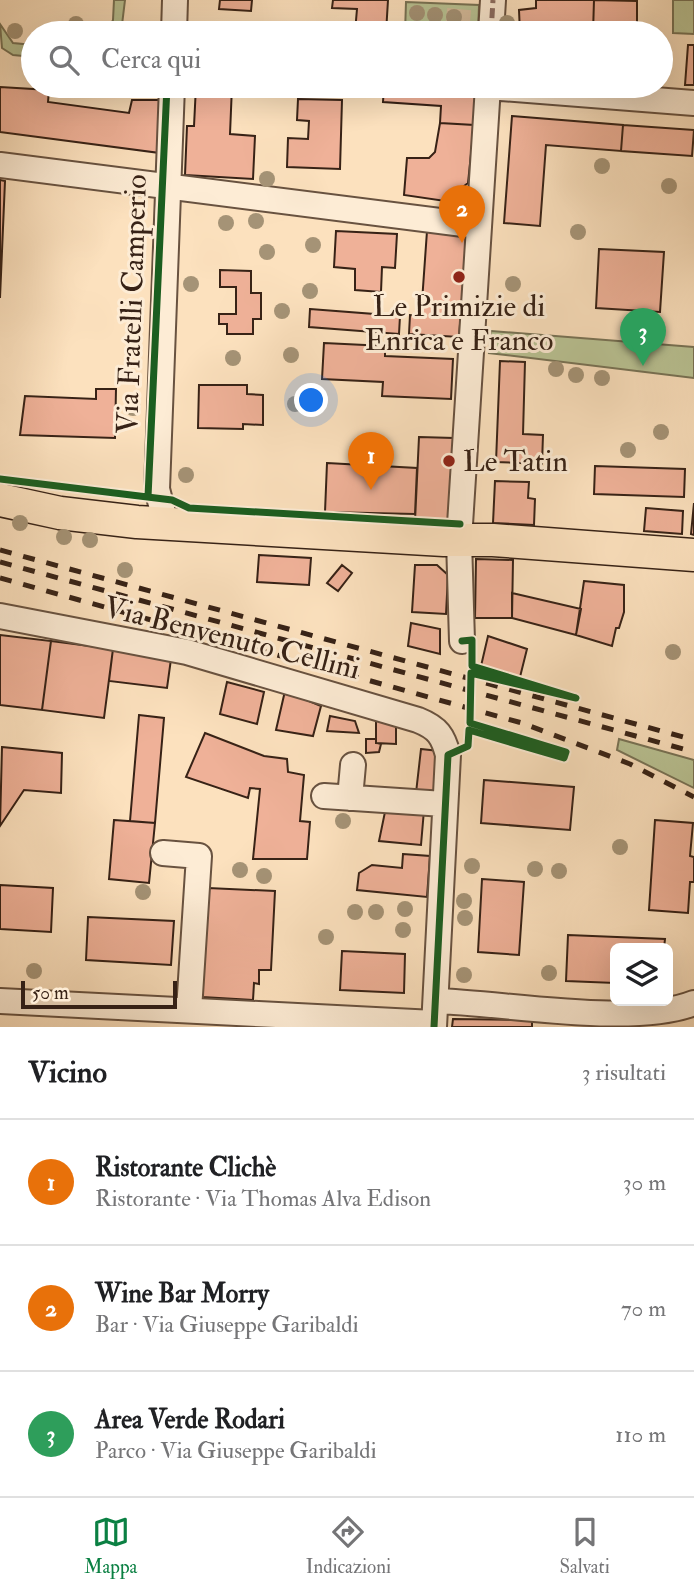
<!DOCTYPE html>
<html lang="it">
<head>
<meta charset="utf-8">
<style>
  :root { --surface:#fff; --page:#f6f6f6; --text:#202124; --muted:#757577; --line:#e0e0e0; --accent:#0b8043 }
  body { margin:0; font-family:"IM FELL Double Pica",serif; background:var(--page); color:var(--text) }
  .controls { position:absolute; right:21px; bottom:21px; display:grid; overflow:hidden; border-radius:10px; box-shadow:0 7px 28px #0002 }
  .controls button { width:63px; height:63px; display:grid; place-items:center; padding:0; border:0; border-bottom:2px solid var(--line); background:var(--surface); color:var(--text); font:35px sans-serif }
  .scale { position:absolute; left:21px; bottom:18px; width:156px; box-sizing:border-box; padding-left:7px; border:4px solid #372216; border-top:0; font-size:19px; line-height:24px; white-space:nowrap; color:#372216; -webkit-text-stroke:5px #fdecd5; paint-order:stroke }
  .you { position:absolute; left:312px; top:401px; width:24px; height:24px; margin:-18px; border:5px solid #fff; border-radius:50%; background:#1a73e8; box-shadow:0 0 0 10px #1a73e833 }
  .badge { display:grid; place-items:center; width:46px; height:46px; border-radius:50%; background:var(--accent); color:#fff; font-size:23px; font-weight:700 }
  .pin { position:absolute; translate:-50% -58px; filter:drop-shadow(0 2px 4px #0008) }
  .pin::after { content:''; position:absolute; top:37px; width:24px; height:21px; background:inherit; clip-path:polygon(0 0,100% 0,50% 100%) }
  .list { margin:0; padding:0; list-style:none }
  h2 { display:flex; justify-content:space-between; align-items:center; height:91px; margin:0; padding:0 28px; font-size:30px }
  h2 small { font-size:23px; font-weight:400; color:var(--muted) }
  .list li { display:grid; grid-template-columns:46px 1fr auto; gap:21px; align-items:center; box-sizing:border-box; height:126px; padding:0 28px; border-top:2px solid var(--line) }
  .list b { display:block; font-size:26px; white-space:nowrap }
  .list p { margin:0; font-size:23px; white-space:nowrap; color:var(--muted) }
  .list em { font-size:23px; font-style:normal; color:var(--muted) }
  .icon { flex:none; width:38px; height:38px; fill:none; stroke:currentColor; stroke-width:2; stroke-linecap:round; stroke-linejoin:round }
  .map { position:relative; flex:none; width:694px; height:1027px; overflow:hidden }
  .search { position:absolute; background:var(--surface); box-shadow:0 7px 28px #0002; left:21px; right:21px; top:21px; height:77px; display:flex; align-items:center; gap:18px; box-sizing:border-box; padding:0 24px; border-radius:38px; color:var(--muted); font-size:26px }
  .sheet { height:469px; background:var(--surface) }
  nav { display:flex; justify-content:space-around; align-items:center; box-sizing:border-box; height:98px; border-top:2px solid var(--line); background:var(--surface); font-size:19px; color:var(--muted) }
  nav a { display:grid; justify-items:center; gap:4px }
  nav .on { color:var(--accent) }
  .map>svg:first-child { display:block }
  .green { fill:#bac495; stroke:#787356; stroke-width:2 }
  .building { fill:#efb198; stroke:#372216; stroke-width:2 }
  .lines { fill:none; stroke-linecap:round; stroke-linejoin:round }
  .minor-tunnel { stroke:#d5bb9c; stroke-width:24; stroke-dasharray:24 12; stroke-linecap:butt }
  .minor-casing { stroke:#685240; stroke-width:28 }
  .major-casing { stroke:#372216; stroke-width:35 }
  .minor { stroke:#fdecd5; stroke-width:24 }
  .major { stroke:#fce1be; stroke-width:32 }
  .rail { stroke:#372216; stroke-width:5; stroke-dasharray:12 12; stroke-linecap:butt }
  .quiet { stroke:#8d6e63; stroke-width:5; stroke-dasharray:10 5; stroke-linecap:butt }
  .cycleway-casing { stroke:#fdecd5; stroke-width:11 }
  .cycleway { stroke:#1b5e20; stroke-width:7 }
  .tree { fill:#a59376 }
  .poi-dot { fill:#8f2418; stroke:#fdecd5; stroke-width:2.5 }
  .labels { text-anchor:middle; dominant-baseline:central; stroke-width:6; stroke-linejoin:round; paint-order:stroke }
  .street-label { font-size:30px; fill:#372216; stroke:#fdecd5 }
  .poi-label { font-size:30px; fill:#372216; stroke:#fdecd5 }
</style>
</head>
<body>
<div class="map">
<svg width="694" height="1027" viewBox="0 0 694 1027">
  <rect width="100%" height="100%" fill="#fce1be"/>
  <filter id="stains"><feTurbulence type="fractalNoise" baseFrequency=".00286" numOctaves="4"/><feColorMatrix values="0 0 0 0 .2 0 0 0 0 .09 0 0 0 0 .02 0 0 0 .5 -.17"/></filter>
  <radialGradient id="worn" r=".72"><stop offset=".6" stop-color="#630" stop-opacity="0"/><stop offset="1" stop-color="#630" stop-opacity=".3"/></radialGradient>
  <path class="green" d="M114,0H125L121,33H107L113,20Z
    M673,0H694V34L673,33Z
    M406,2L479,5L478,33H405Z
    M0,24L13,43L33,45V57L13,55L2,48Z
    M491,331L694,347V378L489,353Z
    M619,739L694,760V788L617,750Z"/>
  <path class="building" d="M220,0H252L251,11L219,9Z
    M333,0H388L386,33L355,32L357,9L332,8Z
    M536,0H594L593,33H520L519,10L536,8Z
    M594,0L637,1V33H593Z
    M688,45H694V85H685Z
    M196,86H232L230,134L255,136L253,179L185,175L187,126H194Z
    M384,86H476L474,125L440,123L441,106L383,102Z
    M0,87L49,90L48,102L129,113L132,100H161L160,153L0,132Z
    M298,99L342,100L340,169L287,167L288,138L308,139L309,121L297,120Z
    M512,116L623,125L621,151L546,145L540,226L504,223Z
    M440,123L474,125L468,183L445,201L404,195L407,158H429L435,152Z
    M623,125L694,130L692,156L621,151Z
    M0,180L5,181L0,298Z
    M336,231L397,234L395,268L382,267L381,292L355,290V269L334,267Z
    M427,231L467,234L459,337L409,334L410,315L421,316Z
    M599,249L664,252L660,312L596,308Z
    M220,270L251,271V293H261V319H253V334H227V324H219V314H236V287H220Z
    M310,309L400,316L399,334L309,327Z
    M324,343L385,346V356L453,359L451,399L382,396L383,382L322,379Z
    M500,361L525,362L523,434L543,435L542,464L496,462Z
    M199,385H247V394L263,395V425L243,424V429L198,428Z
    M96,389H116L115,438L20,435L25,396L96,399Z
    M419,437L454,438L451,522L415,521Z
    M327,463L417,468L415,514L325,512Z
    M595,466L685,469L684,497L594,494Z
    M495,481L529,482L528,498L535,499L534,525L493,523Z
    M694,503V535L691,534Z
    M646,508L683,511L682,534L644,531Z
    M259,555L311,558L309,585L257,582Z
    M476,559L513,560L512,618H475Z
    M342,565L352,573L338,591L327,583Z
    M415,565H437L448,575L446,614L412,612Z
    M584,581L624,585V612L619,628H616L612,646L576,635Z
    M512,593L581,609L576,635L512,618Z
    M411,623L440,629V654L408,646Z
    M0,635L51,641L42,710L0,705Z
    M488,636L527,649L520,677L481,666Z
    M51,641L113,649L104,718L42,710Z
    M113,649L171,659L167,688L109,681Z
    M227,682L264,692L257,724L220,714Z
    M285,691L321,706L313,736L276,730Z
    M139,715L164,718L155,823L130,821Z
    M330,716L355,721L359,733L327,731Z
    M376,720L396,724V744L376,743Z
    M205,733L264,756L287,759L288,772L304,775L300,821L310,822L307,859H253L260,789L250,788L248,798L186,777Z
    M366,739H376V743L381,744L379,752L366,753Z
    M2,747L62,753L61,793L24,790L0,826Z
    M421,749L439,751L435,794L416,793Z
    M484,780L574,787L570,830L481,823Z
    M386,807L424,810L421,845L379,841Z
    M114,820L155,823L149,883L109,879Z
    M655,820L693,823L690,856L694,857V882H690L688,913L649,910Z
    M403,854L430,856L427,897L357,890L359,873L372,865L402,868Z
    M482,879L524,882L519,955L478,952Z
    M0,885L53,888L51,932L0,929Z
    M208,888L275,891L271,970H259V984L254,983L253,1000L202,997Z
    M88,917L174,921L171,965L86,960Z
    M568,935L665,939L664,948H615V983L566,981Z
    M342,951L405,954L404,993L340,990Z
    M453,1019L532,1020V1027H452Z"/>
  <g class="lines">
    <path class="minor-tunnel" d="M457,33L460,0"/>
    <g class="minor-casing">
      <path id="minor" d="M174,33L175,0
        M491,33L493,0
        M488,87L694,103
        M0,165L479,226
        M166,524L157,489L172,86
        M0,616L187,652L418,720C438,728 443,736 448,755L434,1027
        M462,641L459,540L488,86
        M324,796L444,804
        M350,798L353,765
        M163,853L199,856L189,1010
        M0,1001L434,1023
        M436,1001C505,1003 634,1027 694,1003"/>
    </g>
    <g class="major-casing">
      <path id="major" d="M0,500L60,513L137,522L444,540H493L694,555"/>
    </g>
    <use href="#minor" class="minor"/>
    <use href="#major" class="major"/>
    <path class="rail" d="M0,550L694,740
      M0,562L694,752
      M0,578L522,723L630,764L694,797"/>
    <path class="quiet" d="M491,33L493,0
      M488,87V86"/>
    <g class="cycleway-casing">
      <path id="cycleway" d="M0,479L172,500L189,508L460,524
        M148,497L167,86
        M434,1027L448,755L468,746L469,730L564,758L566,752L470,723L471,673L576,698L472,666V640L462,641"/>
    </g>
    <use href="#cycleway" class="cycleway"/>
  </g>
  <g class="tree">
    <circle cx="417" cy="13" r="8"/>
    <circle cx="435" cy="15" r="8"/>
    <circle cx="454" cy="17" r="8"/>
    <circle cx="507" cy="23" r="8"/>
    <circle cx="76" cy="24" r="8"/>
    <circle cx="15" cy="31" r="8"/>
    <circle cx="602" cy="166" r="8"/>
    <circle cx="267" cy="179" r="8"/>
    <circle cx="669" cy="186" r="8"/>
    <circle cx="256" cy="221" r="8"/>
    <circle cx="226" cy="223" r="8"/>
    <circle cx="578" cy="232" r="8"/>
    <circle cx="313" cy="245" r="8"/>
    <circle cx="267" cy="252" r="8"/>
    <circle cx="191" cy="284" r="8"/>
    <circle cx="513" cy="284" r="8"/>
    <circle cx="310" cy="291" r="8"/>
    <circle cx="282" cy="311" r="8"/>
    <circle cx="636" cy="327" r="8"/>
    <circle cx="291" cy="355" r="8"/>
    <circle cx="233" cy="358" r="8"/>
    <circle cx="556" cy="369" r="8"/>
    <circle cx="576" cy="375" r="8"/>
    <circle cx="602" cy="378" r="8"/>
    <circle cx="295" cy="404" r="8"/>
    <circle cx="133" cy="408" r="8"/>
    <circle cx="661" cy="432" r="8"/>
    <circle cx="628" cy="450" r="8"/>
    <circle cx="186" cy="475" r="8"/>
    <circle cx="20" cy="523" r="8"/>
    <circle cx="64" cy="537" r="8"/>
    <circle cx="90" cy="540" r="8"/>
    <circle cx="125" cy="570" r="8"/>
    <circle cx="673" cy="652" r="8"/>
    <circle cx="343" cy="821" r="8"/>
    <circle cx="620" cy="847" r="8"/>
    <circle cx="472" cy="866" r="8"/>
    <circle cx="535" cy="869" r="8"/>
    <circle cx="240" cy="870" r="8"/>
    <circle cx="559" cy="871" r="8"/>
    <circle cx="264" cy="876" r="8"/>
    <circle cx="143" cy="892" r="8"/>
    <circle cx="464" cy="901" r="8"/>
    <circle cx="405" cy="909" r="8"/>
    <circle cx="355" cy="912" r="8"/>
    <circle cx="376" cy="912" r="8"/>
    <circle cx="465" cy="918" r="8"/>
    <circle cx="403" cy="930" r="8"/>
    <circle cx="326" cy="937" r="8"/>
    <circle cx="34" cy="971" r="8"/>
    <circle cx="549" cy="973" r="8"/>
    <circle cx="464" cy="975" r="8"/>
  </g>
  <g class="poi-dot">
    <circle cx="459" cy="277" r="7"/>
    <circle cx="449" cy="461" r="7"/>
  </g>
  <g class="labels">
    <g class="street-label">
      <text transform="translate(132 304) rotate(-88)">Via Fratelli Camperio</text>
      <text transform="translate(232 638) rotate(14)">Via Benvenuto Cellini</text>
    </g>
    <g class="poi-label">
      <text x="459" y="306">Le Primizie di<tspan x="459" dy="34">Enrica e Franco</tspan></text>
      <text x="463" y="461" text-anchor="start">Le Tatin</text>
    </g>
  </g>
  <rect width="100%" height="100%" filter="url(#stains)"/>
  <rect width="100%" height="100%" fill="url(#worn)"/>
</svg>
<div class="controls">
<button><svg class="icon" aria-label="layers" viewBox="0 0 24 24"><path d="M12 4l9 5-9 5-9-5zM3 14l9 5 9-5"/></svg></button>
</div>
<div class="scale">50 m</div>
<div class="you"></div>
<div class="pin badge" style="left:371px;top:490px;background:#e8710a">1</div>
<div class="pin badge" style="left:462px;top:243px;background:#e8710a">2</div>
<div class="pin badge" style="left:643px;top:366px;background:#2e9e5b">3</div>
<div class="search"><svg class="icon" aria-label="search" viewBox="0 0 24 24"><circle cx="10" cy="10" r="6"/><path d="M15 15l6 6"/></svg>Cerca qui</div>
</div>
<section class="sheet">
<h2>Vicino<small>3 risultati</small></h2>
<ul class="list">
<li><span class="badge" style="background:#e8710a">1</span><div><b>Ristorante Clichè</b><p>Ristorante · Via Thomas Alva Edison</p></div><em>30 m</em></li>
<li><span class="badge" style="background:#e8710a">2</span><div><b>Wine Bar Morry</b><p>Bar · Via Giuseppe Garibaldi</p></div><em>70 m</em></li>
<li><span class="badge" style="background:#2e9e5b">3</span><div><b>Area Verde Rodari</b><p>Parco · Via Giuseppe Garibaldi</p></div><em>110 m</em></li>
</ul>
</section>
<nav>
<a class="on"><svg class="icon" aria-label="map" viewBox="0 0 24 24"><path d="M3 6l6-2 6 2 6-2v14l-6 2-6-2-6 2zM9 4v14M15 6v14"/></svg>Mappa</a>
<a><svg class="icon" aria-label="directions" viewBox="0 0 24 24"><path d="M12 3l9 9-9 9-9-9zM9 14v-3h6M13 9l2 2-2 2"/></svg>Indicazioni</a>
<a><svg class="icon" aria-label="saved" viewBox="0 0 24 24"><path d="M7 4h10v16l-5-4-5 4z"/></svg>Salvati</a>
</nav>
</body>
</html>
